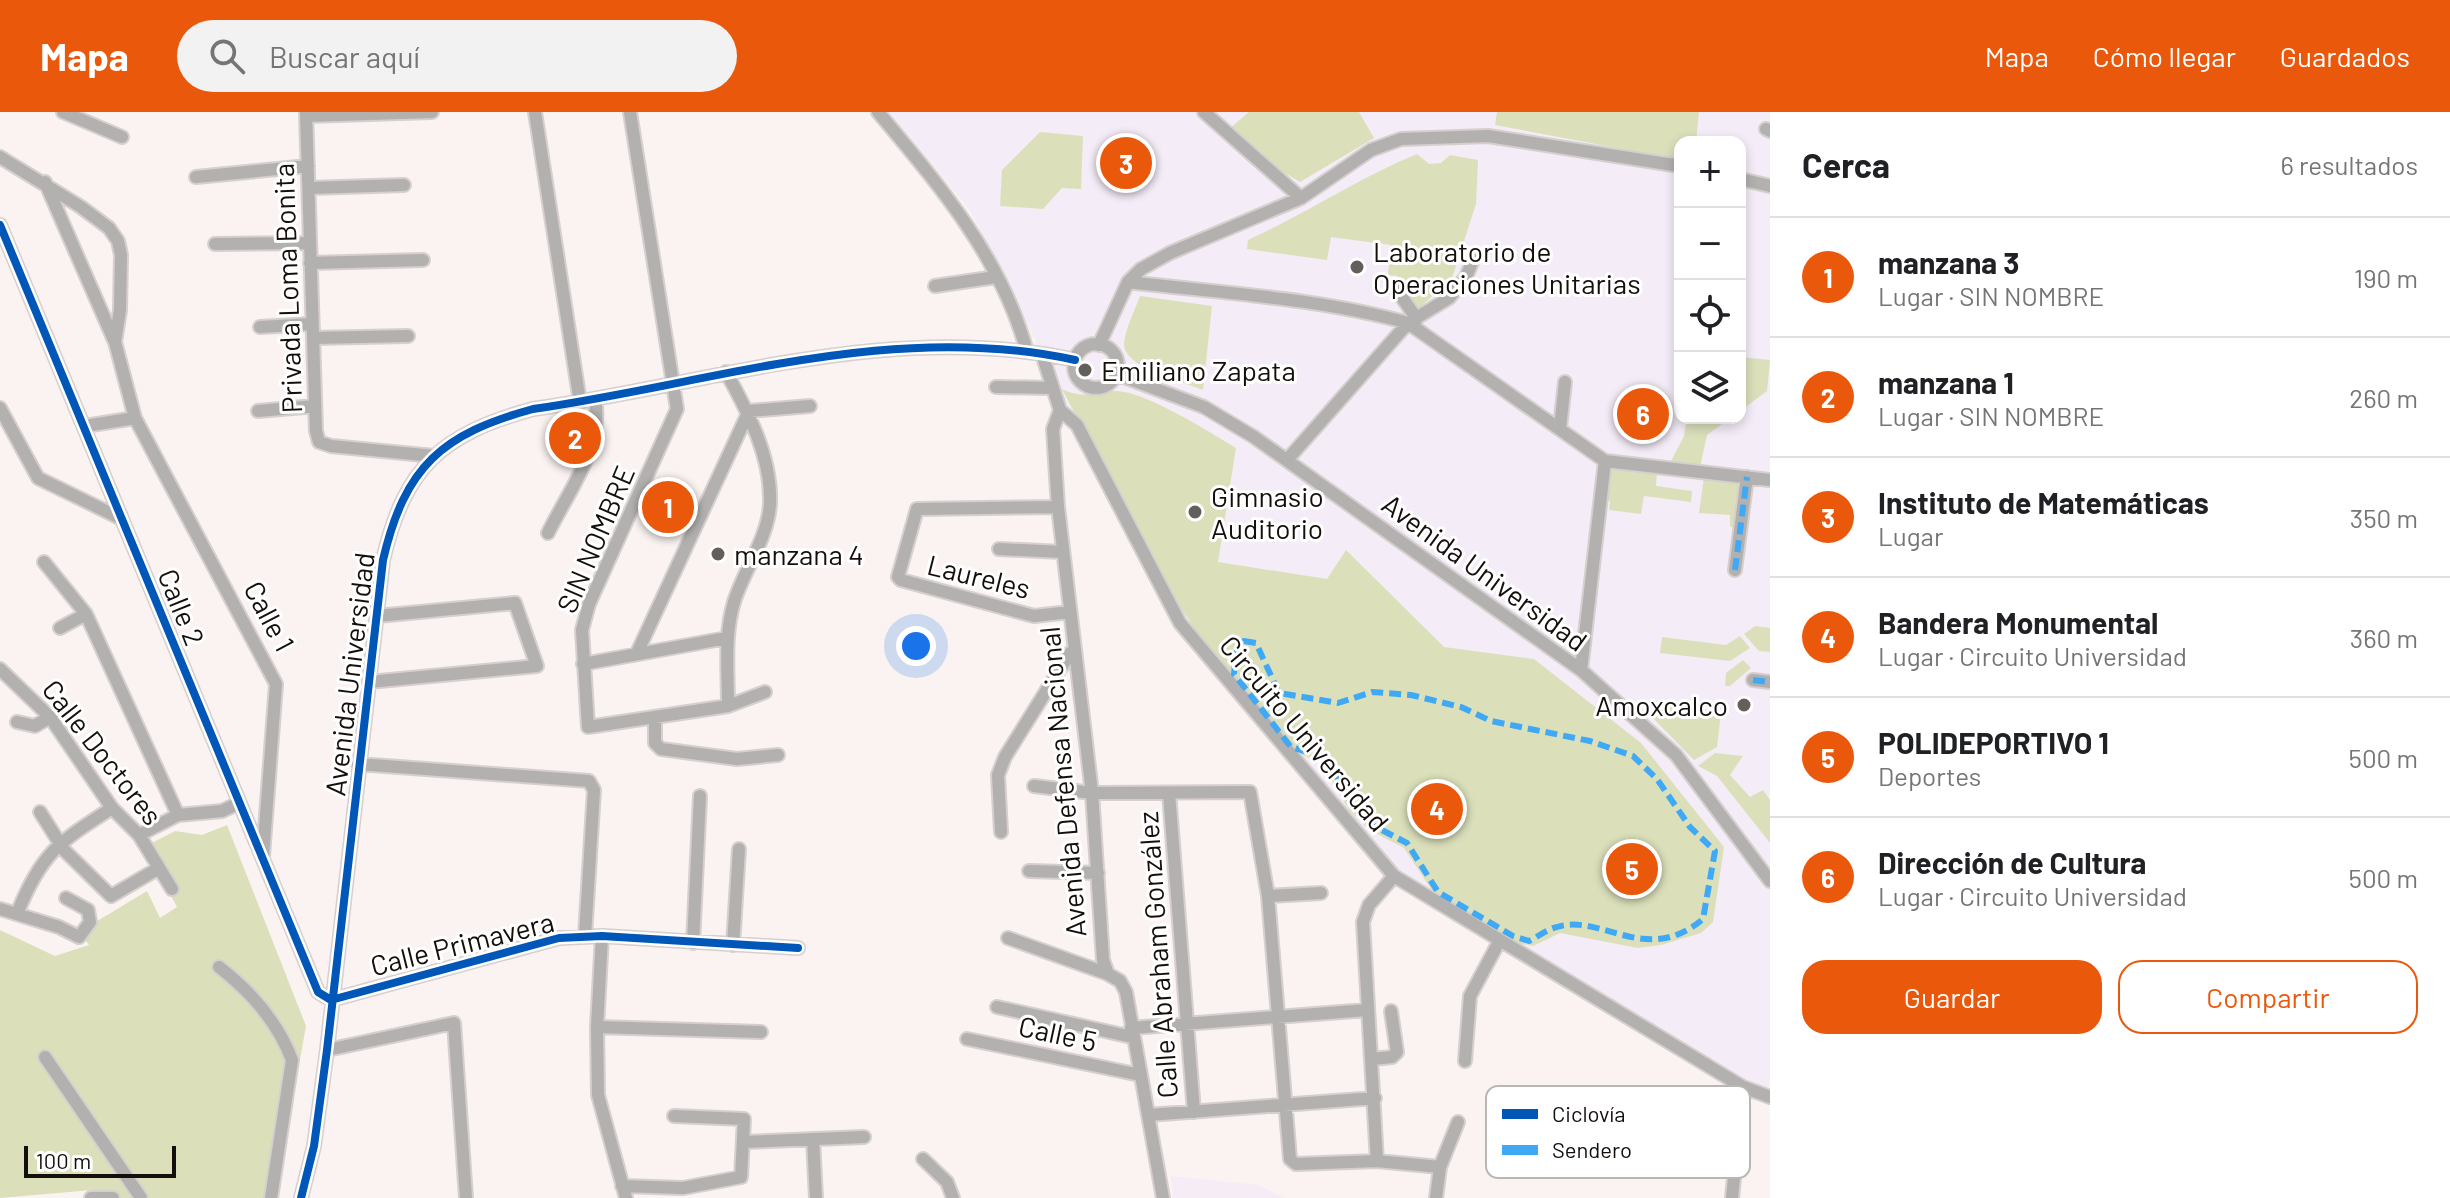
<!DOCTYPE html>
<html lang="es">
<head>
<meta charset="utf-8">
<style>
  :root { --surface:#fff; --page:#f2f2f2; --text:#202124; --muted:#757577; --line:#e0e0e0; --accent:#ea580c }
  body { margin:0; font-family:Barlow,sans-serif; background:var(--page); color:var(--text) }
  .controls { position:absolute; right:24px; top:24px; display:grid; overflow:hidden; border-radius:16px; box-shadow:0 4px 12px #0003 }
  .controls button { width:72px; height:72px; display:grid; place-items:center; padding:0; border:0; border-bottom:2px solid var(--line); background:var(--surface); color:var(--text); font:40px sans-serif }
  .scale { position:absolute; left:24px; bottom:20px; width:152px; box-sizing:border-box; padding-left:8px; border:4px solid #150f0c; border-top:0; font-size:22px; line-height:28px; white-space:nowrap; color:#150f0c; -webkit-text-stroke:6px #fff; paint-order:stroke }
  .you { position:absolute; left:916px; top:534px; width:28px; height:28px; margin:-20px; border:6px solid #fff; border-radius:50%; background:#1a73e8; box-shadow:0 0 0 12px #1a73e833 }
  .badge { display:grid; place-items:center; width:52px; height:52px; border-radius:50%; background:var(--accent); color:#fff; font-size:26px; font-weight:700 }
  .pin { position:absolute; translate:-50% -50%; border:4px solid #fff; box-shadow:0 2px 8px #0006 }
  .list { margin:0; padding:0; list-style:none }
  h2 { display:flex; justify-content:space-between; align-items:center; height:104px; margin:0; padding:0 32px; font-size:34px }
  h2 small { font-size:26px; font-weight:400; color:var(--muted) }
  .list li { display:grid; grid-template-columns:52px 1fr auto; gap:24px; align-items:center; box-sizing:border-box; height:120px; padding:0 32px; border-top:2px solid var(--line) }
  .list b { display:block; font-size:30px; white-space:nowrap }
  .list p { margin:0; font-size:26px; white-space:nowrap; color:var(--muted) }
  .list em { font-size:26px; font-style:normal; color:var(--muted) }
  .actions { display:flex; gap:16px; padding:24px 32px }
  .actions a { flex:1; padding:18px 0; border:2px solid var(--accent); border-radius:24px; text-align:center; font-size:28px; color:var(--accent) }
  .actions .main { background:var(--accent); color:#fff }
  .icon { flex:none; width:44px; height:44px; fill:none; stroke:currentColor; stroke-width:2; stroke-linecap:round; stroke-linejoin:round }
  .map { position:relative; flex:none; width:1770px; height:1086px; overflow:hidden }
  header { display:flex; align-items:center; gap:48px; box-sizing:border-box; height:112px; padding:0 40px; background:var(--accent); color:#fff }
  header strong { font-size:38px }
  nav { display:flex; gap:44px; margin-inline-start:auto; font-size:28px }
  .search { width:560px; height:72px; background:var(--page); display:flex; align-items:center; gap:20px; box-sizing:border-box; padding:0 28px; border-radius:44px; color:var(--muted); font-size:30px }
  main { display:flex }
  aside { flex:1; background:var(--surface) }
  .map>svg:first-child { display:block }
  .commercial { fill:#f6ecf6 }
  .education { fill:#f4ecf7; fill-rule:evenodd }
  .green { fill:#dbe0bb }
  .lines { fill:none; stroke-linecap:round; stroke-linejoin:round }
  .minor-casing { stroke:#d5cfcd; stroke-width:16 }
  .minor { stroke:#b3b0b0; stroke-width:12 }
  .quiet { stroke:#3fa9f5; stroke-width:6; stroke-dasharray:12 6; stroke-linecap:butt }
  .cycleway-casing { stroke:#fff; stroke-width:13 }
  .cycleway { stroke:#0057b8; stroke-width:8 }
  .poi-dot { fill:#655f5c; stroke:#fff; stroke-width:3 }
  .labels { text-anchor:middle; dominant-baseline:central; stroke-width:6; stroke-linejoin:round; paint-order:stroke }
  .poi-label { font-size:28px; fill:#150f0c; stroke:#fff; text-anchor:start }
  .street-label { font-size:28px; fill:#150f0c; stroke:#fff }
  .key { fill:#fff; stroke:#b9b7b6; stroke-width:2 }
  .key-label { font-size:22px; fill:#150f0c }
</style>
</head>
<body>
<header>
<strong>Mapa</strong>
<div class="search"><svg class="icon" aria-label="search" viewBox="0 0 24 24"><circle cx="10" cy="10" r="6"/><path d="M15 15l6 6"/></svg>Buscar aquí</div>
<nav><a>Mapa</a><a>Cómo llegar</a><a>Guardados</a></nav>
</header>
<main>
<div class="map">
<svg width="1770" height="1086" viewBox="0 0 1770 1086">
  <rect width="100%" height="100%" fill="#faf3f1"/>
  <path class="commercial" d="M1171,1064L1259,1073L1285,1086H1173Z"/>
  <path class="education" d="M889,0H1770V975L1751,972L1398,764L1189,517L1070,296L970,98ZM1680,30H1740V306H1680Z"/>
  <path class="green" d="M1249,0H1359L1374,26L1300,70L1256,44L1228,18Z
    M1497,0H1699L1696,30H1680V48L1495,13Z
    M1040,20L1083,24L1081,77L1062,76L1043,97L1000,94L1002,58Z
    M1417,42L1429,52L1441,51L1450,43L1478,48L1476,92L1452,166L1417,198L1397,164L1388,163L1391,133L1331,125L1327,148L1247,137L1248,128C1306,102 1358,66 1417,42Z
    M1140,184L1212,194L1203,278C1184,270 1124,256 1124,232C1125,217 1135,198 1140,184Z
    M1740,245L1770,248L1767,279L1740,299Z
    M1062,277C1088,289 1093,278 1117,279C1146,280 1210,320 1236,336L1218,450L1327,467L1346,438L1444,535L1534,547L1641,631L1724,735L1713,810L1701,821L1661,833L1638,836L1560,821L1533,834L1511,830L1435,783L1404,736L1368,717L1349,698L1321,651L1291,638L1194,516L1153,452Z
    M1687,306H1730L1707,323L1700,355L1670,351L1684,324Z
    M1608,352L1657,359L1656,374L1692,379L1691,390L1644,384L1641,402L1609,398L1610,389L1603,388Z
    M1704,365L1741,370L1735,415H1730V403L1699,401Z
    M1755,514L1770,516V540L1759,539L1744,522Z
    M1740,524L1750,536L1730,549L1660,541L1662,525L1726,533Z
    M1743,548L1751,556L1730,574H1725L1726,561Z
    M1650,591L1721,601L1717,635L1694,648L1648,601Z
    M1715,641L1743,644L1730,663L1750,685L1763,678L1770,688V731L1717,664L1698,654Z
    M227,713L306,914L275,1086H98L92,1078L0,1086V818L55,844L89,833L79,820L147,779L160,806L177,795L144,735L175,719L202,723Z"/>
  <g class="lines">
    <g class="minor-casing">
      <path id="minor" d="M63,0L122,25
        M306,0L316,319L319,330L331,334L434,344
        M535,0L580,290
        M630,0L677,297L589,492L582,518L588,615L728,594L765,580
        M878,0C939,73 1002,146 1027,240
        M1204,0L1301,86
        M306,4L432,0
        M1766,17L1770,19
        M0,45L81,95L109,116L118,129L121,143L120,198L115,230L135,306L276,572L263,744
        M196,65L308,54
        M1740,67L1770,74
        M45,70L114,228
        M309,76L404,73
        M0,113L318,880L331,888L559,826L602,824L798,836
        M215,132L309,131
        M310,151L423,148
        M1128,170C1221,181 1318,186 1408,211L1605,349L1770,368
        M935,174L996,165
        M1394,174L1417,207
        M260,215L312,212
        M313,226L408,224
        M1074 254a22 22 0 1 1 44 0a22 22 0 1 1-44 0Z
        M1099,233L1128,170L1141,157L1170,141L1301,86L1371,38L1401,27L1488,24L1680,54
        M1042,242L1060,298L1053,317L1058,395L1092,681L1103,848L1108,862L1120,869L1126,880L1163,1086
        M726,260C748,300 772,345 770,392C768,426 744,458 734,490C724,523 728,559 728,594
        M1116,262L1204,295L1254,325L1581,558L1676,643L1770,769
        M996,275L1052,276
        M0,296L38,366L122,407
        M1060,298L1077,313L1180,511L1394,764L1743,975L1770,985
        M258,299L315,294
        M85,314L135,306
        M1560,316L1565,270
        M1287,348L1408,211L1449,186L1466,165L1473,148
        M1058,395L917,397L898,465L901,468L1034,504L1070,500
        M548,421C568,380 604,334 595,287
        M999,437L1062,440
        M44,450L86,502L178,703
        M1735,458L1747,365
        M60,516L86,502
        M637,541L749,299L810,294
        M583,552L727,526
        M0,557L50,605L112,696L139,723L172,777
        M1581,558L1605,349
        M1753,568L1770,570
        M369,570L537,554L515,491L377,504
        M655,607V631L661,637L737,647L778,643
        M17,610L35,614L50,605
        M358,652L589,669L594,678L585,824
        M1034,674L1092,681L1250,680L1268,784L1290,1047L1296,1052L1377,1049L1440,1055
        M1169,681L1194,1000
        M40,700L64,738L111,784L159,756
        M1001,720L998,663L1005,645L1070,541
        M139,723L178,703L222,699L239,691
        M1029,759L1098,761
        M1268,784L1321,781
        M0,797L59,815L79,825L90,810L88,798L66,786
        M17,802C41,741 59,730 112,696
        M602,824L597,915L598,983L626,1086
        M1008,826L1108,862
        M693,831L700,684
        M733,833L739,737
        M219,855C250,879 278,911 292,948L271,1086
        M997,895L1132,925
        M597,915L761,920
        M1131,916L1367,898
        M967,927L1140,963
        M327,938L454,911L466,1086
        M45,945L141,1086
        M1372,947L1392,945L1397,940L1391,899
        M1465,949L1470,884L1500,828
        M1148,1003L1375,986
        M813,1027L816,1086
        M744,1030L864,1025
        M923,1047L947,1070L953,1086
        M1377,1049L1363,810L1369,793L1394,764
        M622,1074L683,1076L741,1065L744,1007L674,1004
        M91,1086H113
        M301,1086L314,1034L327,938L383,448C405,354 442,322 533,297C714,271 891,208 1075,248
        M1436,1086L1440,1055L1458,1010
        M1732,1086L1743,975"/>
    </g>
    <use href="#minor" class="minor"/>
    <path class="quiet" d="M1735,458L1747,365
      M1244,529L1256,531L1279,581L1338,591L1372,580L1411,583L1461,595L1491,609L1590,629L1633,644L1657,667L1690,715L1715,739L1703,807C1646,855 1602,801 1557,815C1547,817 1538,825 1529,829L1513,824L1438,780L1407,731L1370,712L1353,694L1327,646L1291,635L1234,562L1236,541Z
      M1753,568L1770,570"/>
    <g class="cycleway-casing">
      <path id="cycleway" d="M0,113L318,880L331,888L559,826L602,824L798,836
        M301,1086L314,1034L327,938L383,448C405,354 442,322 533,297C714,271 891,208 1075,248"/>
    </g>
    <use href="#cycleway" class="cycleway"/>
  </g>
  <g class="poi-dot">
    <circle cx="1357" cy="155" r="8"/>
    <circle cx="1085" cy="258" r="8"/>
    <circle cx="1195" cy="400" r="8"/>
    <circle cx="718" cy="442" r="8"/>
    <circle cx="1744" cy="593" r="8"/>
  </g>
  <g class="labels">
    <g class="poi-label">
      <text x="1373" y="139">Laboratorio de<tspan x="1373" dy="32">Operaciones Unitarias</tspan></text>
      <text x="1101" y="258">Emiliano Zapata</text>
      <text x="1211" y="384">Gimnasio<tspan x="1211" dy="32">Auditorio</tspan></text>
      <text x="734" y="442">manzana 4</text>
      <text x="1728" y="593" text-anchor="end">Amoxcalco</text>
    </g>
    <g class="street-label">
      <text transform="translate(287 176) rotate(-92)">Privada Loma Bonita</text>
      <text transform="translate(595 427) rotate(-67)">SIN NOMBRE</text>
      <text transform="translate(1485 460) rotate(36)">Avenida Universidad</text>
      <text transform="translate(979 464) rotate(14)">Laureles</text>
      <text transform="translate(182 495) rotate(68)">Calle 2</text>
      <text transform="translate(270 504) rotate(62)">Calle 1</text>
      <text transform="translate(349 562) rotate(-83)">Avenida Universidad</text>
      <text transform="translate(1305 621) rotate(50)">Circuito Universidad</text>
      <text transform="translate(103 640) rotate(52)">Calle Doctores</text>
      <text transform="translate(1062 670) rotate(-95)">Avenida Defensa Nacional</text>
      <text transform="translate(462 831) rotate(-14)">Calle Primavera</text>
      <text transform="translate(1157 843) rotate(-94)">Calle Abraham González</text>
      <text transform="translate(1058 921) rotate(12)">Calle 5</text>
    </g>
  </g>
  <rect x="1486" y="974" width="264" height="92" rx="12" class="key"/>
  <rect x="1502" y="997" width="36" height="10" fill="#0057b8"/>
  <rect x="1502" y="1033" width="36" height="10" fill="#3fa9f5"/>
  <g class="key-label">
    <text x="1552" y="1010">Ciclovía</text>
    <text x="1552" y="1046">Sendero</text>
  </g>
</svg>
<div class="controls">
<button>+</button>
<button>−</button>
<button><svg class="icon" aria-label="locate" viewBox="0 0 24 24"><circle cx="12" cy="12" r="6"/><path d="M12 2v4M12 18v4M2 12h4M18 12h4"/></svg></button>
<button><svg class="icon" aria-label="layers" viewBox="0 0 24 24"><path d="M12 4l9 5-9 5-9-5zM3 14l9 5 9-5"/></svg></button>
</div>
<div class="scale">100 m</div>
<div class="you"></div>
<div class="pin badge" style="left:668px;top:395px">1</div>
<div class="pin badge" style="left:575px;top:326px">2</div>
<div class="pin badge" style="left:1126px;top:51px">3</div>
<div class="pin badge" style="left:1437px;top:697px">4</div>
<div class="pin badge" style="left:1632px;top:757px">5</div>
<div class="pin badge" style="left:1643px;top:302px">6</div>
</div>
<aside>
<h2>Cerca<small>6 resultados</small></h2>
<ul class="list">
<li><span class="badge">1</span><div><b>manzana 3</b><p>Lugar · SIN NOMBRE</p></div><em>190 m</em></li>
<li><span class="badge">2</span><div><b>manzana 1</b><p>Lugar · SIN NOMBRE</p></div><em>260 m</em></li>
<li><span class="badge">3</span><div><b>Instituto de Matemáticas</b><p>Lugar</p></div><em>350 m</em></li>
<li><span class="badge">4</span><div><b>Bandera Monumental</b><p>Lugar · Circuito Universidad</p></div><em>360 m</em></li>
<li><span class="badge">5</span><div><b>POLIDEPORTIVO 1</b><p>Deportes</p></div><em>500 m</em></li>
<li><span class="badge">6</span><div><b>Dirección de Cultura</b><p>Lugar · Circuito Universidad</p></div><em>500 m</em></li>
</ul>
<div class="actions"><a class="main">Guardar</a><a>Compartir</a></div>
</aside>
</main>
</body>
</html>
